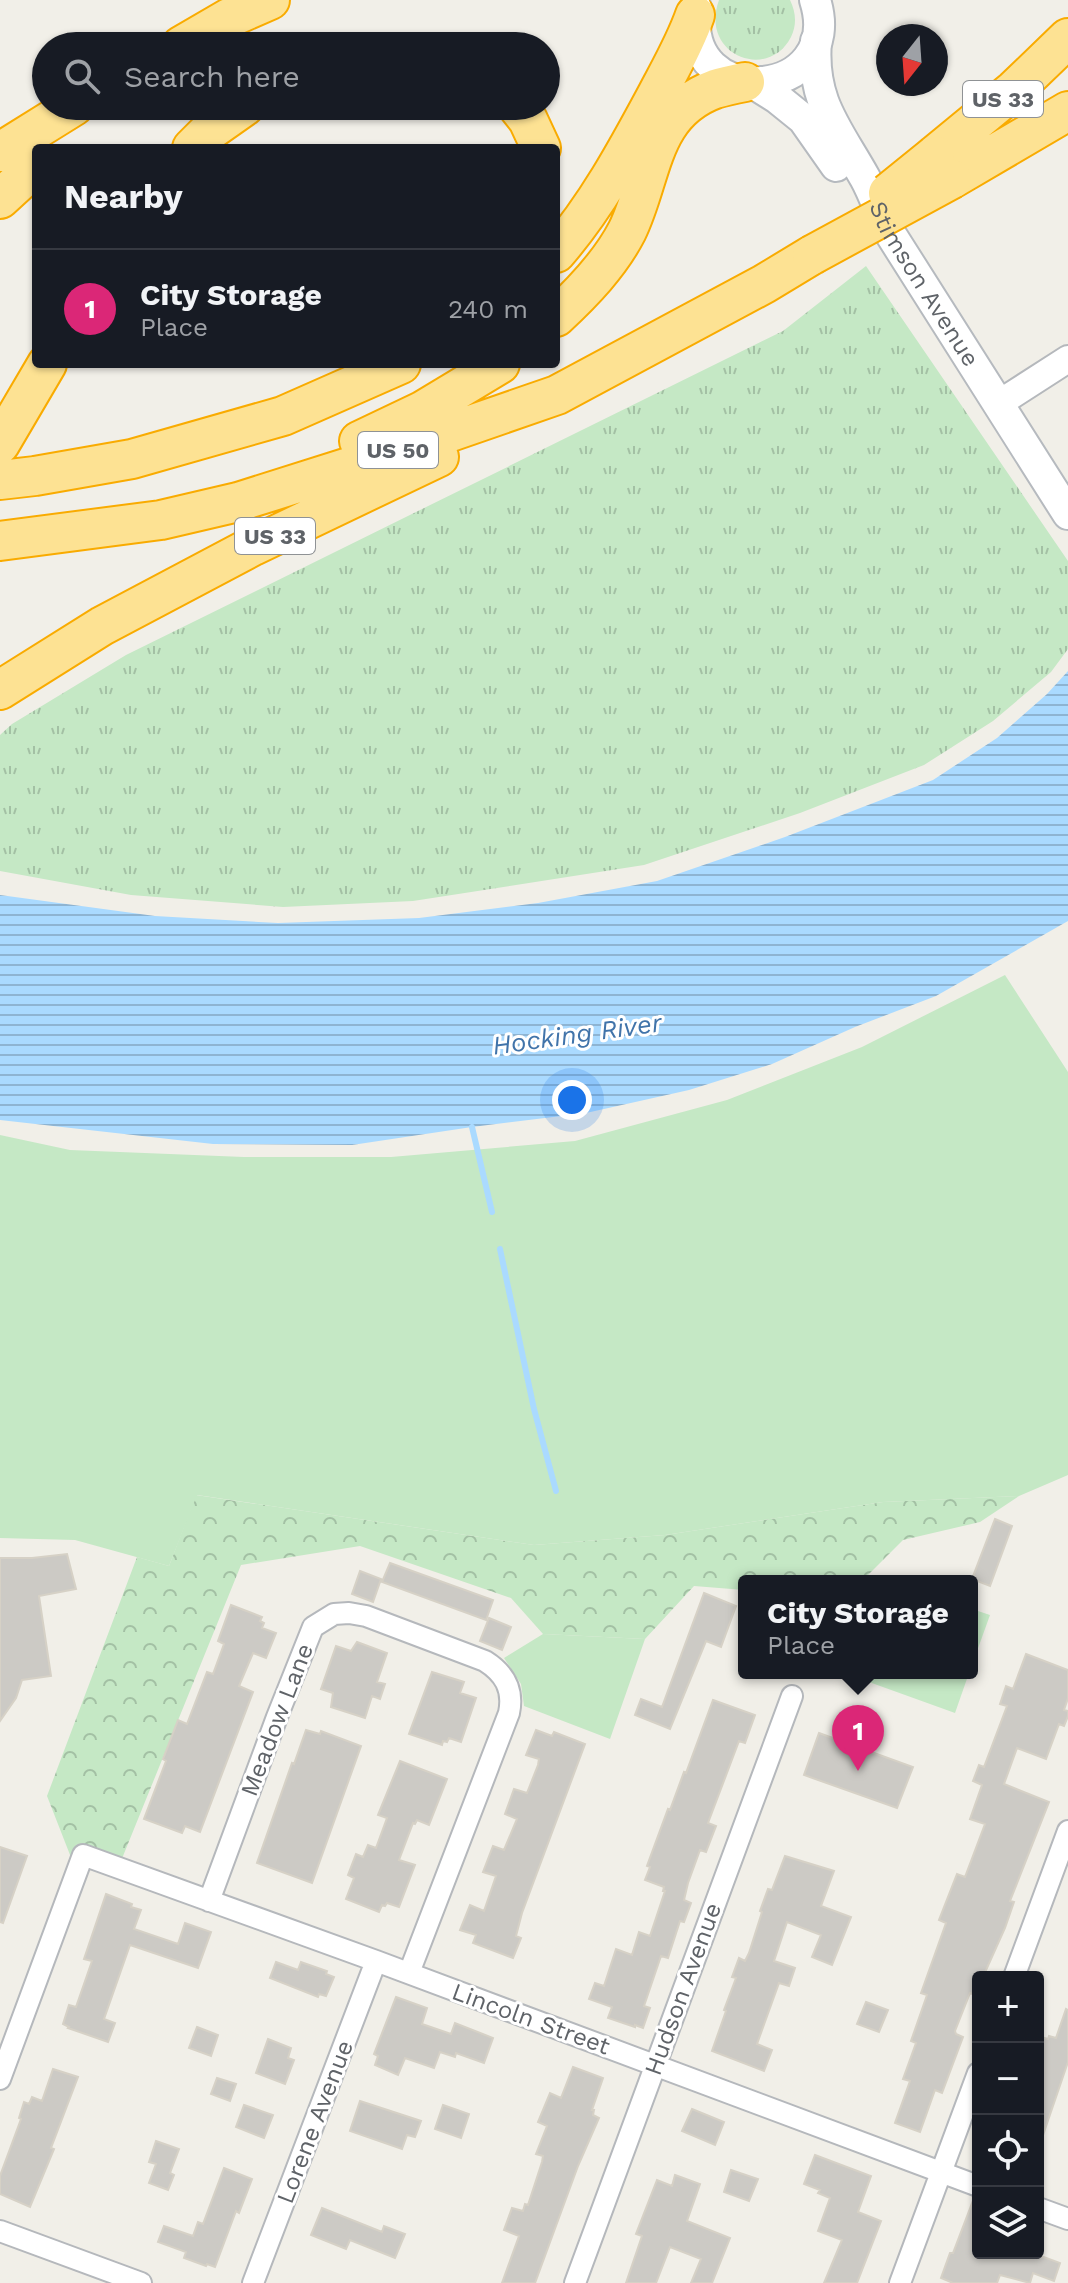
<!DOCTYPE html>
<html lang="en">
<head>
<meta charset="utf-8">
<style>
  :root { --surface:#171b24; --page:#20242c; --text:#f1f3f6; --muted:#9ea1a6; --line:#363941; --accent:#db2777 }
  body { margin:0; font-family:"Work Sans",sans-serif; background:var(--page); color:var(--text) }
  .controls { position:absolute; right:24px; bottom:24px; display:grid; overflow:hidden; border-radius:8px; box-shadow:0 2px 6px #0004 }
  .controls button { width:72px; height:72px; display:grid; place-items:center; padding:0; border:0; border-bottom:2px solid var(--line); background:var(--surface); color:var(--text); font:40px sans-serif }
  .compass { position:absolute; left:876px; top:24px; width:72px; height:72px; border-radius:50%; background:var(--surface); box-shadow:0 2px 6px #0004; rotate:197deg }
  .you { position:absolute; left:572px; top:1100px; width:28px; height:28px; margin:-20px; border:6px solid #fff; border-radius:50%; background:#1a73e8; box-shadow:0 0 0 12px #1a73e833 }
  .badge { display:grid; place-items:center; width:52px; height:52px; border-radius:50%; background:var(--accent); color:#fff; font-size:26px; font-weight:700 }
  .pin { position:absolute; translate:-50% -66px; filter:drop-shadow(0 2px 4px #0008) }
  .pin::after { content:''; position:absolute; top:42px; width:28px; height:24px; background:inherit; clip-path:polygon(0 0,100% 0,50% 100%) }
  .popup { position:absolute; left:738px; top:1575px; width:240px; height:104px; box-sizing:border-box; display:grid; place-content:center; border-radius:8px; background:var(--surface); filter:drop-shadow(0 2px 6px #0005); font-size:26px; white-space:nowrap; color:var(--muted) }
  .popup b { font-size:30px; color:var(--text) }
  .popup::after { content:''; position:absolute; left:50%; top:100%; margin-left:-16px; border:16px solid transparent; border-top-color:var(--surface) }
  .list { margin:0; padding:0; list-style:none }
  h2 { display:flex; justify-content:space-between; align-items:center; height:104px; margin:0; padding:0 32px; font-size:34px }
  h2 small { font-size:26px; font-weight:400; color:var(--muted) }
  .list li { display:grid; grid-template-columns:52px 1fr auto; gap:24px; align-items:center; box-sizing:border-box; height:120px; padding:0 32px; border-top:2px solid var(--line) }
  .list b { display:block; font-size:30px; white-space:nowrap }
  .list p { margin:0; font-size:26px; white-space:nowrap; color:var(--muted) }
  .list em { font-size:26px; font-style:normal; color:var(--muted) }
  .icon { flex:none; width:44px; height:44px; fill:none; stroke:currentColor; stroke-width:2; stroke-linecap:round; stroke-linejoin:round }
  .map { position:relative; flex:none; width:1068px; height:2283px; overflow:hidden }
  .search { position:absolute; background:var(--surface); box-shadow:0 2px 6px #0004; left:32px; top:32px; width:528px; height:88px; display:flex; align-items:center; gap:20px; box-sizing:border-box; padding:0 28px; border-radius:44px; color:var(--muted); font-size:30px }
  .panel { position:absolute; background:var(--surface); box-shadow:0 2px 6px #0004; left:32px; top:144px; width:528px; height:224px; border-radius:8px }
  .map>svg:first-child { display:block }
  .grass { fill:url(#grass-tufts) }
  .forest { fill:url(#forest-crowns) }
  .park { fill:#c5e8c5 }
  .water { fill:url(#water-rules) }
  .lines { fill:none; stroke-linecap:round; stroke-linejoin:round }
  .stream { stroke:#aadaff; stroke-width:6 }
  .building { fill:#cccac5; stroke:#d6d1c6; stroke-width:2 }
  .minor-casing { stroke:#b5b8bc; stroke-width:24 }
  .tertiary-casing { stroke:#b5b8bc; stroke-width:30 }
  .secondary-casing { stroke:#b6babf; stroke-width:34 }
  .motorway-casing { stroke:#f9ab00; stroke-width:42 }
  .minor { stroke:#fff; stroke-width:20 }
  .tertiary { stroke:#fff; stroke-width:26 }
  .secondary { stroke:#fff; stroke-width:30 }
  .motorway { stroke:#fde293; stroke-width:38 }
  .motorway-bridge-casing { stroke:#f9ab00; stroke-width:42; stroke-linecap:butt }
  .motorway-bridge { stroke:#fde293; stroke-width:38 }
  .labels { text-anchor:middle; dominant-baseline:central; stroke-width:6; stroke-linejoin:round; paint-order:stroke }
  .shield { fill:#fff; stroke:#8f9295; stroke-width:2 }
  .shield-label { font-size:22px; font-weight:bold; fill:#5f6368 }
  .street-label { font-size:24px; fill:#5f6368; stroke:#fff }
  .water-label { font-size:26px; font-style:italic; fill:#4174aa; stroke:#fff }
</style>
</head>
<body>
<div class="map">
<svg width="1068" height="2283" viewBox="0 0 1068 2283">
  <defs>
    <pattern id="grass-tufts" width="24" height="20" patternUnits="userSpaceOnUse" patternTransform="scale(2)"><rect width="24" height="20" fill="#c5e8c5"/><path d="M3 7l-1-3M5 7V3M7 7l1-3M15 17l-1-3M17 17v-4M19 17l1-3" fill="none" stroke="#a3c0a4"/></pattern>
    <pattern id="forest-crowns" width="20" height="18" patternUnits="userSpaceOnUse" patternTransform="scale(2)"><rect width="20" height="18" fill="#c5e8c5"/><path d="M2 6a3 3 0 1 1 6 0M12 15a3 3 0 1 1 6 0" fill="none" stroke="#a3c0a4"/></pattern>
    <pattern id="water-rules" width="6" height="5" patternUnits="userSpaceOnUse" patternTransform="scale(2)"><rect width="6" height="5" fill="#aadaff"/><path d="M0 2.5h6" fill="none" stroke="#8eb4d2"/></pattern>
  </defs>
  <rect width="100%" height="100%" fill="#f1efe8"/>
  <path class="grass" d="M719,0H790C796,12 797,25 791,37C768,82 699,55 719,0Z
    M866,266L1068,561V649L1051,672L993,721L924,765L800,813L644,865L413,901L283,907L131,895L0,871V735L12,724L126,655L783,331Z"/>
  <path class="forest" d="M196,1495L534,1545L665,1535L883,1502L1019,1496L980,1522L903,1540L862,1581H744V1590L694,1586L645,1639L543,1634L511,1598L360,1546L241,1565L121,1861L72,1860L47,1796L137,1557L169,1566Z"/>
  <path class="park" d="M1005,975L1068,1072V1475L1019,1496L883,1502L665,1535L534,1545L197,1495L169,1566L75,1540L0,1538V1135L70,1150L244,1157H391L575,1141L727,1100L862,1047Z
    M972,1609L990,1615L972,1665Z
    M543,1634L645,1639L610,1739L524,1706L521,1684L504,1658Z
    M844,1673H969L955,1713Z"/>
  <path class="water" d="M1068,671V921L936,996L855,1027L772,1064L689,1090L586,1113L472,1127L352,1145L213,1144L0,1120V895L155,916L278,923L419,918L538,903L657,881L785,837L933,780L997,738L1047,694Z"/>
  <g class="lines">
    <path class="stream" d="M472,1127L492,1212
      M500,1249L534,1409L556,1491"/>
  </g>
  <path class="building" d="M995,1519L1012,1526L990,1586L972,1579Z
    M67,1554L76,1589L39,1596L51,1676L22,1680L16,1698L0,1721V1558H32Z
    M390,1563L493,1600L486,1620L382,1582Z
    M360,1571L381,1579L373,1602L352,1594Z
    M704,1593L736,1606L721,1647L706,1641L670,1729L635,1715L641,1699L662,1707Z
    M231,1605L262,1617L260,1621L264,1623L262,1628L276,1633L266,1658L253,1653L239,1686L253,1692L200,1832L185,1826L182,1833L144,1819L166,1761L163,1759L178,1720L187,1724L207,1672L213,1674L224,1644L218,1641Z
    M489,1618L511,1627L502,1650L480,1641Z
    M357,1642L387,1653L377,1682L385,1684L380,1699L372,1696L365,1718L331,1707L333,1693L321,1689L336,1646L351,1651Z
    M1026,1654L1068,1670V1698L1064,1710L1068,1711V1716L1064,1726L1059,1724L1046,1759L1017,1748L1004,1784L1049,1802L1010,1901L1014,1902L1005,1928L983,1977H978L976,1995L970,1993L955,2031L956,2034L963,2037L942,2093L935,2090L920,2132L895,2123L910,2081L903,2079L916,2043L911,2041L927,1995L921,1993L946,1923L939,1920L957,1874L965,1877L985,1824L970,1819L982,1785L973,1781L979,1765L984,1767L1007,1706L1000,1704L1006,1686L1013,1689Z
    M432,1672L464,1682L460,1693L476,1698L461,1742L449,1738L447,1742L443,1741L442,1745L409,1734Z
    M713,1700L755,1715L745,1743L739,1741L708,1823L716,1826L706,1852L700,1850L688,1883L684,1900L691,1903L684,1922L680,1921L668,1958L661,1956L644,2006L650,2008L643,2028L635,2025V2027L608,2018L612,2007L589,1999L595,1983L604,1986L616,1949L632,1955L639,1932L650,1936L665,1891H663L664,1887L645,1880L650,1867L647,1866L668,1809L670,1810L684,1772L686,1773Z
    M306,1730L320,1734L321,1731L361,1746L312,1883L257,1863L292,1763L294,1764Z
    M536,1730L552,1736L554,1732L585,1744L522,1913L516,1936L521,1938L513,1958L473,1943L476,1935L460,1930L470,1905L484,1911L496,1876L483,1872L493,1846L504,1850L517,1819L505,1814L514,1789L527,1793L538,1765L539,1759L526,1755Z
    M819,1733L913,1767L897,1808L804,1775Z
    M400,1761L447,1779L429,1825L417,1820L415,1824L413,1823L399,1860L415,1865L399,1907L387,1903L385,1906L382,1905L379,1912L346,1899L354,1878L348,1875L356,1854L363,1857L368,1845L376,1848L387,1818L378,1815Z
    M0,1847L27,1856L3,1923L0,1922Z
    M785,1856L834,1871L821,1906L851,1917L832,1965L812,1957L821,1935L787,1922L774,1961L795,1968L789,1986L779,1983L757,2044L772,2050L764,2071L712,2051L726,2011L724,2010L736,1978L732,1977L739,1958L745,1961L749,1953L762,1912L760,1911L768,1889L772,1890Z
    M106,1894L132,1904L131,1907L141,1910L134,1929L178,1944L185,1923L211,1932L198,1968L130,1945L104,2019L115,2023L108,2042L68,2028L69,2027L63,2024L69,2005L76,2007L92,1961L84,1959Z
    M276,1962L298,1970L301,1962L327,1971L326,1974L334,1977L326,1996L319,1994L318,1997L270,1978Z
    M396,1997L427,2008L422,2024L451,2034L455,2023L493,2038L484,2063L456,2053L455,2057L440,2052L434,2068L405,2058L398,2075L375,2065L378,2056L374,2054Z
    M866,2002L888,2010L879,2032L857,2024Z
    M1066,2009L1068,2010V2062L1041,2141H1038V2036L1048,2039L1049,2036L1056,2038Z
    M197,2027L218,2035L211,2056L189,2048Z
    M268,2039L291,2048L288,2058L294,2060L285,2084L256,2073Z
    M573,2067L603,2078L592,2110H594L593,2115L599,2118L578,2166L535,2283H502L519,2236L504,2230L512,2208L523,2211L525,2204L528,2205L542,2162L543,2156L536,2154L547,2126L538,2122L550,2093L561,2098Z
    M53,2069L78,2077L51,2148L54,2149L30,2207L0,2194V2176L21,2119L19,2118L24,2102L29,2104L32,2097L42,2101Z
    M217,2078L236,2084L230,2101L211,2094Z
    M360,2101L421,2121L415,2137L407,2135L402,2149L350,2131Z
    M244,2105L273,2115L264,2138L236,2127Z
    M443,2105L469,2114L461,2138L435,2129Z
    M692,2109L724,2122L715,2145L682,2131Z
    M156,2141L179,2149L170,2173L174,2175L168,2190L149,2183L156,2164L149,2162Z
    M815,2155L871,2176L858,2212L881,2221L857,2283H824L842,2240L818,2231L830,2198L818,2193L820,2190L804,2184Z
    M224,2168L252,2179L239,2213L236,2211L215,2267L207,2264L206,2266L184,2258L186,2252L158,2242L164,2226L193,2236L198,2222L203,2224Z
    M731,2170L758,2179L749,2201L724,2192Z
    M675,2175L700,2184L687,2221L730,2238L712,2283H691L701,2259L670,2247L656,2283H626L642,2236L636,2234L657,2180L672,2186Z
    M974,2198L978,2199V2253H1033L1060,2263L1054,2281L1033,2273L1030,2283L1000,2275L997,2283H953L941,2278L950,2253H953Z
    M322,2208L382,2232L384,2226L405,2234L395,2258L350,2240L346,2249L311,2235Z"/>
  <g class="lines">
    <g class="minor-casing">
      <path id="minor" d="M209,1901L277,1717L313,1627L334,1614L349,1613L366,1616L485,1661C504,1673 514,1689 509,1713L409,1973
        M1014,1977L1068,1831
        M0,2079L83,1855L376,1961L978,2186
        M1038,2208L1068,2219
        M0,2231L141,2283
        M253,2283L376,1961
        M575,2283L792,1696
        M900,2283L978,2073"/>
    </g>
    <g class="tertiary-casing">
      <path id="tertiary" d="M998,404L1068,359"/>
    </g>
    <g class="secondary-casing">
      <g id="secondary">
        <path d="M696,8C680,115 847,101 815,0"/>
        <path id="s1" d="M816,41C811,101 837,128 865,178C874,194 880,213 888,230L1068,514"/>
        <path d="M753,83L777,98L803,119L836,166"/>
      </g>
    </g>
    <g class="motorway-casing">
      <path id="motorway" d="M181,46L229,18L270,0
        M517,106L528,120L541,148
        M192,148L208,132L245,106
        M0,152L74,106
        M935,155L1014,90L1068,38
        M952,179L1068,111
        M0,199L36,166
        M556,253C596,207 626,152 655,98C669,71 685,44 695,15
        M556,317C583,292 610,264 627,231C653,178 649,113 715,89C725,86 735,84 745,82
        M359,441L422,411L500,364
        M0,444L47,364
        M0,480L35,476L132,459L283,416L401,364
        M0,541L161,520L238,502L355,465L557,395L764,284L812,255
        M0,690L102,626L253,546L439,457"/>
    </g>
    <use href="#minor" class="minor"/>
    <use href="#tertiary" class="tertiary"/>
    <use href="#secondary" class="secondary"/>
    <use href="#motorway" class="motorway"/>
    <g class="motorway-bridge-casing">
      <path id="motorway-bridge" d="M888,193L935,155
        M812,255L952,179"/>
    </g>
    <use href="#motorway-bridge" class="motorway-bridge"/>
  </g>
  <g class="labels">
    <g class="shield">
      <rect x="963" y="81" width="80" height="36" rx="6"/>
      <rect x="358" y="432" width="80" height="36" rx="6"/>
      <rect x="235" y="518" width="80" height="36" rx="6"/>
    </g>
    <g class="shield-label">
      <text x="1003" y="99">US 33</text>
      <text x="398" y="450">US 50</text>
      <text x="275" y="536">US 33</text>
    </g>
    <g class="street-label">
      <text stroke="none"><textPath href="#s1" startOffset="270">Stimson Avenue</textPath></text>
      <text transform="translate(277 1720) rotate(-69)">Meadow Lane</text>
      <text transform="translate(683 1989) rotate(-70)">Hudson Avenue</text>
      <text transform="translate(531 2019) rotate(20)">Lincoln Street</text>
      <text transform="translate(315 2122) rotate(-69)">Lorene Avenue</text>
    </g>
    <g class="water-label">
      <text transform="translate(577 1034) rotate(-8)">Hocking River</text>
    </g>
  </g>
</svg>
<div class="controls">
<button>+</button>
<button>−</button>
<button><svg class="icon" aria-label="locate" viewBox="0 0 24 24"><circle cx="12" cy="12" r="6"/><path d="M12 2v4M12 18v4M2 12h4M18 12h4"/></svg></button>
<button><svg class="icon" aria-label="layers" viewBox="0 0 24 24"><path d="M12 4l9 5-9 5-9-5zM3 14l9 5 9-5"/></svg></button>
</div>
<svg class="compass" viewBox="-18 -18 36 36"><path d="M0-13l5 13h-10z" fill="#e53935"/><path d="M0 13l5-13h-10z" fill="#9ea1a6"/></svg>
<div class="you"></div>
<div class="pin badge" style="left:858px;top:1771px">1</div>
<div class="popup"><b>City Storage</b>Place</div>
<div class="search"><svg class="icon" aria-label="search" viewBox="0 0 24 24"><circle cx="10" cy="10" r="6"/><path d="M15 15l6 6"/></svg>Search here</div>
<section class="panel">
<h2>Nearby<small></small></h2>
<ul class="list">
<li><span class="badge">1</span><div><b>City Storage</b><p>Place</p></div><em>240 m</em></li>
</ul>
</section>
</div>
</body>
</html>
